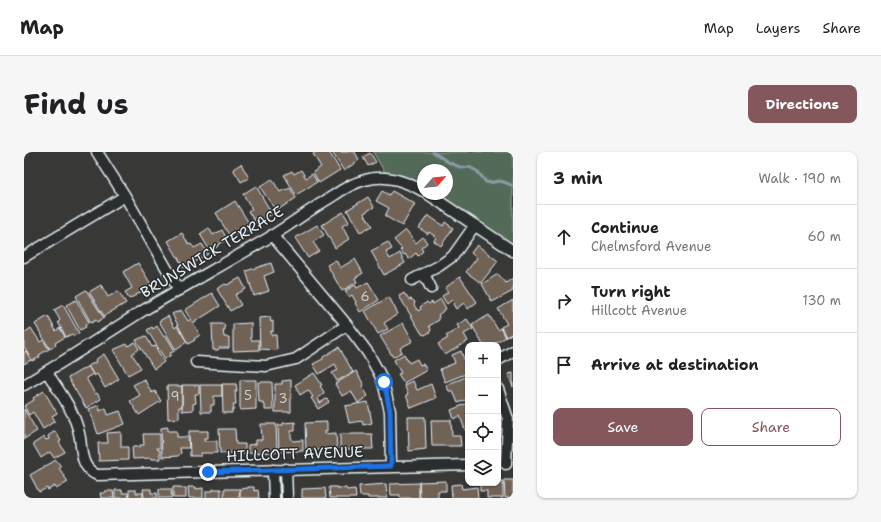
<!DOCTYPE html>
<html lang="en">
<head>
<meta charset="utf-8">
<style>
  :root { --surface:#fff; --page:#f6f6f6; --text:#202124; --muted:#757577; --line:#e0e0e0; --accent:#84575d }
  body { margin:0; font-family:"Shantell Sans",sans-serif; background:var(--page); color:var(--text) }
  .controls { position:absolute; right:12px; bottom:12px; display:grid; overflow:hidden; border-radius:8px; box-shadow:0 1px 3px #0004 }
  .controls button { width:36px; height:36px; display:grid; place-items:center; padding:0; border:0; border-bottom:1px solid var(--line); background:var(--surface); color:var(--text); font:20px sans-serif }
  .compass { position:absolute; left:393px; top:12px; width:36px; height:36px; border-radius:50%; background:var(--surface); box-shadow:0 1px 3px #0004; rotate:62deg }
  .stop { position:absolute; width:12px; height:12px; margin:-9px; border:3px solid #1a73e8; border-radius:50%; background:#fff }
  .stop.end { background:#1a73e8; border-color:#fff; box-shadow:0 1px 4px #0008 }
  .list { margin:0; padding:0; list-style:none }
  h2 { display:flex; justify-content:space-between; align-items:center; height:52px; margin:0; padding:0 16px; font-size:17px }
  h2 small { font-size:13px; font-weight:400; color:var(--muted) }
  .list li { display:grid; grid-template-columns:26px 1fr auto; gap:12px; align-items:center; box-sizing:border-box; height:64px; padding:0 16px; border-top:1px solid var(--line) }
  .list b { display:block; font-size:15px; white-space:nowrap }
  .list p { margin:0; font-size:13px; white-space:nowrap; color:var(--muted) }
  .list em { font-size:13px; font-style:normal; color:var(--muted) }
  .actions { display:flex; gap:8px; padding:12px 16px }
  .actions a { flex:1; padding:9px 0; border:1px solid var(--accent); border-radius:8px; text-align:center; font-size:14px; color:var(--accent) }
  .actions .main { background:var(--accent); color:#fff }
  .icon { flex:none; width:22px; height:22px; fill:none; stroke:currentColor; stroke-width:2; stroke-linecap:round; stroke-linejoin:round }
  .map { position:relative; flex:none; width:489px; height:346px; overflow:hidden; border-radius:8px }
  header { display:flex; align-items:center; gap:24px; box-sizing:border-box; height:56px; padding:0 20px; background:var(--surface); border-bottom:1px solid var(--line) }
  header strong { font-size:19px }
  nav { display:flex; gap:22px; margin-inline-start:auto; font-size:14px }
  .intro { display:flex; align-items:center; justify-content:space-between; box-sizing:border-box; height:96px; padding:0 24px }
  h1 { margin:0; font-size:28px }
  .button { padding:10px 18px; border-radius:8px; background:var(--accent); color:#fff; font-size:14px; font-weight:700 }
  main { display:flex; gap:24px; padding:0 24px }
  aside { flex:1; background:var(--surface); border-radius:8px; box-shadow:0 1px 3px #0004 }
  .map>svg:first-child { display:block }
  .green { fill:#526b59; stroke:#9daea8 }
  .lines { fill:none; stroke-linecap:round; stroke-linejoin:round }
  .stream { stroke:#8a9ba5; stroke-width:3 }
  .building { fill:#716257; stroke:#e8f1f8 }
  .minor-casing { stroke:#e8f1f8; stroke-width:13 }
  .minor { stroke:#2a2d2e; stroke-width:10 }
  .route { stroke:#1a73e8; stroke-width:5 }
  .labels { text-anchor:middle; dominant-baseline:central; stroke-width:3; stroke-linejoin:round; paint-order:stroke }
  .number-label { font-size:13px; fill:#cacdd0 }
  .street-label { font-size:15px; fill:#e8f1f8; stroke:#2a2d2e }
</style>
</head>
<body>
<header>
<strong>Map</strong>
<nav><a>Map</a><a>Layers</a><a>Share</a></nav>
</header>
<div class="intro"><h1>Find us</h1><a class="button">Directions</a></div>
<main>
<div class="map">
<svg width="489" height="346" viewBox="0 0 489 346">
  <rect width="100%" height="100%" fill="#383836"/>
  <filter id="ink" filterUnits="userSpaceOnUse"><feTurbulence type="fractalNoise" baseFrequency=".025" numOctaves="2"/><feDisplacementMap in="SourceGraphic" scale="8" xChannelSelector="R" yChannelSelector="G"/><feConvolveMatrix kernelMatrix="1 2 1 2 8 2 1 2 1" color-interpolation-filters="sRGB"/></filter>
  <g filter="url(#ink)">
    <path class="green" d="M349,0H489V99L404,42H423V18H399V39L364,26Z"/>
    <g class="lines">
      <path class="stream" d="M409,0L424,10L438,16L445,15L453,19L462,30C467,32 470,29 476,29C481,30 485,32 489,34"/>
    </g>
    <path class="building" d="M292,0H305L316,18L295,31L289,20L297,15L289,2Z
      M308,0H331L335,8L320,19Z
      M346,1L352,10L344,14L339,5Z
      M217,12L225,26L217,30L209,17Z
      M277,18L282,26L288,22L293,30L272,43L260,23L268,19L270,22Z
      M248,27L256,40L261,37L262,38L266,36L272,46L252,59L236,35Z
      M232,34L248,62L232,71L224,59L228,57L219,42Z
      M358,39L365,43L368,39L391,52L378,74L361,64L365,56L352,49Z
      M344,45L350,55L340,61L348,74L336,80L323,58Z
      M211,49L228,76L208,88L192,61Z
      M319,60L325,70L318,74L325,87L311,96L298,73Z
      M404,63L419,74L421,70L429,76L417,94L410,89L412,85L405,80L404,82L395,76Z
      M293,73L300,83L289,90L295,99L284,106L271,86Z
      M185,76L189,83L198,78L203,87L193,94V95L186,99L176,82Z
      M382,78L392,91L399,85L403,91L397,96L399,99L394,104L392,101L385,107L381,102L380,103L376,98L378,97L370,88Z
      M158,81L165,93L167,92L170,96L178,92L184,102L160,116L144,89Z
      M364,90L368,97L362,100L366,107L376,101L381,111L360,123L347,99Z
      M453,93L474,109L457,131L442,120L453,106L447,101Z
      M331,107L339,121L331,126L333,130L318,139L303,113L312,108L316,116Z
      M114,111L128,134L105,147L101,140L108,136L99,120Z
      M247,111L250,120L240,124L245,139L230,144L222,119Z
      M474,122L482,131L489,126V139L468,150L458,132Z
      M436,125L453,150L444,157L440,151L432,157L429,152L430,150L428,148L423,152L418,144L424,140L421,136Z
      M216,126L222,137L211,143L217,153L206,159L193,137L201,132L203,133Z
      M344,130L355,148L336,160L331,151L332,150L328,143L325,145L321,139L331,133L333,136Z
      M77,133L84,145L94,139L102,151L80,164L65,140Z
      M62,138L80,166L73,170L72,168L67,171L52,144Z
      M188,141L196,154L169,171L161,158Z
      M380,141L385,148L387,147L388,148L390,149L391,150L390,153L394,159L397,157L396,155L403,150L405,152L408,150L409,152L417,147L422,157L414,163L415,165V168L405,174L407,177L406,180L401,183L398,182L375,144Z
      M365,145L374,162L360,171L364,177L354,182L341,159Z
      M52,148L65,170L61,173L62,175L56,178L42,153Z
      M489,148V181L482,185L477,175L483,172L474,157Z
      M39,153L55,181L49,184L48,182L42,185L34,170L36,168L30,158Z
      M157,158L164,169L167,167L176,183L170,187L171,188L164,192L148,162L152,160V161Z
      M465,163L474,178L477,176L482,185L469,193H459L448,173Z
      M24,164L32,179L36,176L41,185L31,191L32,193L26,197L11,172Z
      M144,164L151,176L153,174L163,190L158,193V194L152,198L135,169Z
      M246,165L247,170L249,169V180L247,179V183H252L253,198L236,197L235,166Z
      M443,167L449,177L440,182L444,189L421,203L414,192L424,186L422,184L435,176L433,173Z
      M227,171V188H235V198L209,199V172Z
      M379,171L389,189L376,196L378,200L369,205L356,184Z
      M188,172H200L201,178H199L200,185H205V196H195L194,198H189Z
      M133,174L140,185L142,184L151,199L146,201L147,203L141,207L123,178L128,175L129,177Z
      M7,176L16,190L19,188L25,197L15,203L16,205L8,209L0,195V181Z
      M122,184L128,195L131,194L140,210L130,217L112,188Z
      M111,190L115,197L108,202L117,216L104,223L89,198L103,192L104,194Z
      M315,195L329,220L313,229L308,221L314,218L311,212L295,222L289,212L299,207V205Z
      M2,199L7,208L0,212V200Z
      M437,199L444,217V221L421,230L416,217L431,211L428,203Z
      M80,202L95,227L81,236L73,222L70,224L64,214L72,210L71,208Z
      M380,202L385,211L393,207L396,213L399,212L403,218L380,231L374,222L377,221L370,208Z
      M64,214L69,222L62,226L71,242L73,241L77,247L62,256L44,226Z
      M332,219L340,233L338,234L344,244L334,251L327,239L318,244L311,232Z
      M290,221L298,233L296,234L300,240L299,243L294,246L296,251L302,247L304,248L305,250L294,257L287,246L289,245L284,238L276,243L271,233Z
      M489,221V235L484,222Z
      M444,224V247L434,251L429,239H425L422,233Z
      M120,227L128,241L131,239L137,249L115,263L106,249L116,243L109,233Z
      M216,228H232V257L216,258Z
      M267,228V260H251V232H258V229Z
      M389,229L393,238L407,232L412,246L387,256L382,243L384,242L380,233Z
      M234,230H248L249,258H241V253H239V250H235Z
      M198,232H212L213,239H211L212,252H209L210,258H208V261H199Z
      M158,233H175V242H171L172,251L169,252V258L158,259Z
      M176,233H198V244H190V253H187V260H177Z
      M143,234H158V255H155V266L144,267Z
      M20,239L33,261L28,264L31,269L19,277L9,260L5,263L0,254L10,248L9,246Z
      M344,250L348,271L339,273L338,269L325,271L321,254Z
      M444,251V277L441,278L436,264L430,267L427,258Z
      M75,253L76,259L82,256L84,263L96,259L101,272L74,282L65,257Z
      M0,257L13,279L0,287Z
      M384,265H401L402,297L385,299Z
      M407,268H427L428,284H436L437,294H408Z
      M271,270V279H267V285L269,289L279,288V299L255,300L254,273H259V271Z
      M303,270V279H301V282L312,281L313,297L282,299L281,271Z
      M237,272H252L253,300L224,301V293L232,292V288H238Z
      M144,275V279H153V285H164L165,296H156L157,301L154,304L138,305L137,276Z
      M195,277H211L212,292H221V301H196Z
      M31,279L37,289L35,290L41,300L30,306L26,300L17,306L9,292L20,285L22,288L25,287L24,284Z
      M165,279H184V286H180V289H193V301H177V304H166Z
      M97,280V295H104V308L75,309L74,291H84L83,281Z
      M119,282H136V296H133L134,298H136V307H127V306L109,307L108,295H116V293H120Z
      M316,282H348L349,297H316Z
      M32,308L36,313V315L35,316L44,330L32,337L31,334L24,338L23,336L15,340L6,323Z
      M480,328H489V346H481Z
      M422,329V339H414V346H396L395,330Z
      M474,329H479V346H463V339H456V331H474Z
      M395,331V346H376V343H367L366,332Z
      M362,332L363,346H344V344H336L335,334Z
      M437,332L438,337L453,335L454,346H428L427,333Z
      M149,335H157V336H162V346H149Z
      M164,335H172V337L179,336V346H165Z
      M224,335H230V339L234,338L235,346H216V337L224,336Z
      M305,335H313V336H322L323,338L331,337L332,346H306Z
      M301,336L302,346H278V337Z
      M119,337H127V341H133V346H120Z
      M135,337H147L148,346H135Z
      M189,337H197V346H182V339H189Z
      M200,337H216L215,345L200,346Z
      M91,338H98V341H104L105,346H91Z
      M105,338H112V341H119V346H105Z
      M81,339H89L90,346H77L76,341H81Z"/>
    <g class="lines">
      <g class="minor-casing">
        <path id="minor" d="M73,0L101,44L155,138
          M404,42L489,99
          M248,83L323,173L344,201L355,221L359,230L366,259L367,314
          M0,105L101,44
          M400,122L407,136
          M388,128L415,114L429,104L451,73
          M474,208L489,199
          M172,210L242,214L272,207L323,173
          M23,220C32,235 45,251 51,268C53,273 55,279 56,286C58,300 57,316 73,323L444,313
          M0,233C41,209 80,183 120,158C162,133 204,110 246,85C267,72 287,57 309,44C319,37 329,31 341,28C362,22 381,29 399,39
          M474,237L484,267L482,312
          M262,317L263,346
          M249,318L250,346"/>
      </g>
      <use href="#minor" class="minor"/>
    </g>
  </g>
  <g class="lines" filter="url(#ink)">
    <path class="route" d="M184,320L367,314L366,259L360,230"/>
  </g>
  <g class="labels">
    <g class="number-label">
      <text x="341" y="144">6</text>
      <text x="224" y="243">5</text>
      <text x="151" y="244">9</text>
      <text x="259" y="246">3</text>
    </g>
    <g class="street-label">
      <text transform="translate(188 100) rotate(-31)">BRUNSWICK TERRACE</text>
      <text transform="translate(271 302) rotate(-2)">HILLCOTT AVENUE</text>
    </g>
  </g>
</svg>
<div class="controls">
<button>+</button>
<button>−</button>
<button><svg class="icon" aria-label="locate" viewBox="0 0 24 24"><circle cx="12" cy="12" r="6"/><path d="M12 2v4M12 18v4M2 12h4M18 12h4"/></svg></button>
<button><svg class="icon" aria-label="layers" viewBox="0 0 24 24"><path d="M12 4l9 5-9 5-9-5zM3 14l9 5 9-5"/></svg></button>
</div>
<svg class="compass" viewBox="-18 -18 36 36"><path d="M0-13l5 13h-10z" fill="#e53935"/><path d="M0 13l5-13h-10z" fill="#757577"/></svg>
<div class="stop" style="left:360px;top:230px"></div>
<div class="stop end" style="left:184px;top:320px"></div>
</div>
<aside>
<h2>3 min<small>Walk · 190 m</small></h2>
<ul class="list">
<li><svg class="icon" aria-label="ahead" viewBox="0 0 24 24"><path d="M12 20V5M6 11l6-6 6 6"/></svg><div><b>Continue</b><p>Chelmsford Avenue</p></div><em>60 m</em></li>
<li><svg class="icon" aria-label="right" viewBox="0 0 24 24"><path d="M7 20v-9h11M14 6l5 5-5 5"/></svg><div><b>Turn right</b><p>Hillcott Avenue</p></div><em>130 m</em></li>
<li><svg class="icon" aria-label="arrive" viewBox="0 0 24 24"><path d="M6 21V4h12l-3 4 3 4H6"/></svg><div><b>Arrive at destination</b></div></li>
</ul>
<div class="actions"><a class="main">Save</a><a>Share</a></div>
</aside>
</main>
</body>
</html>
